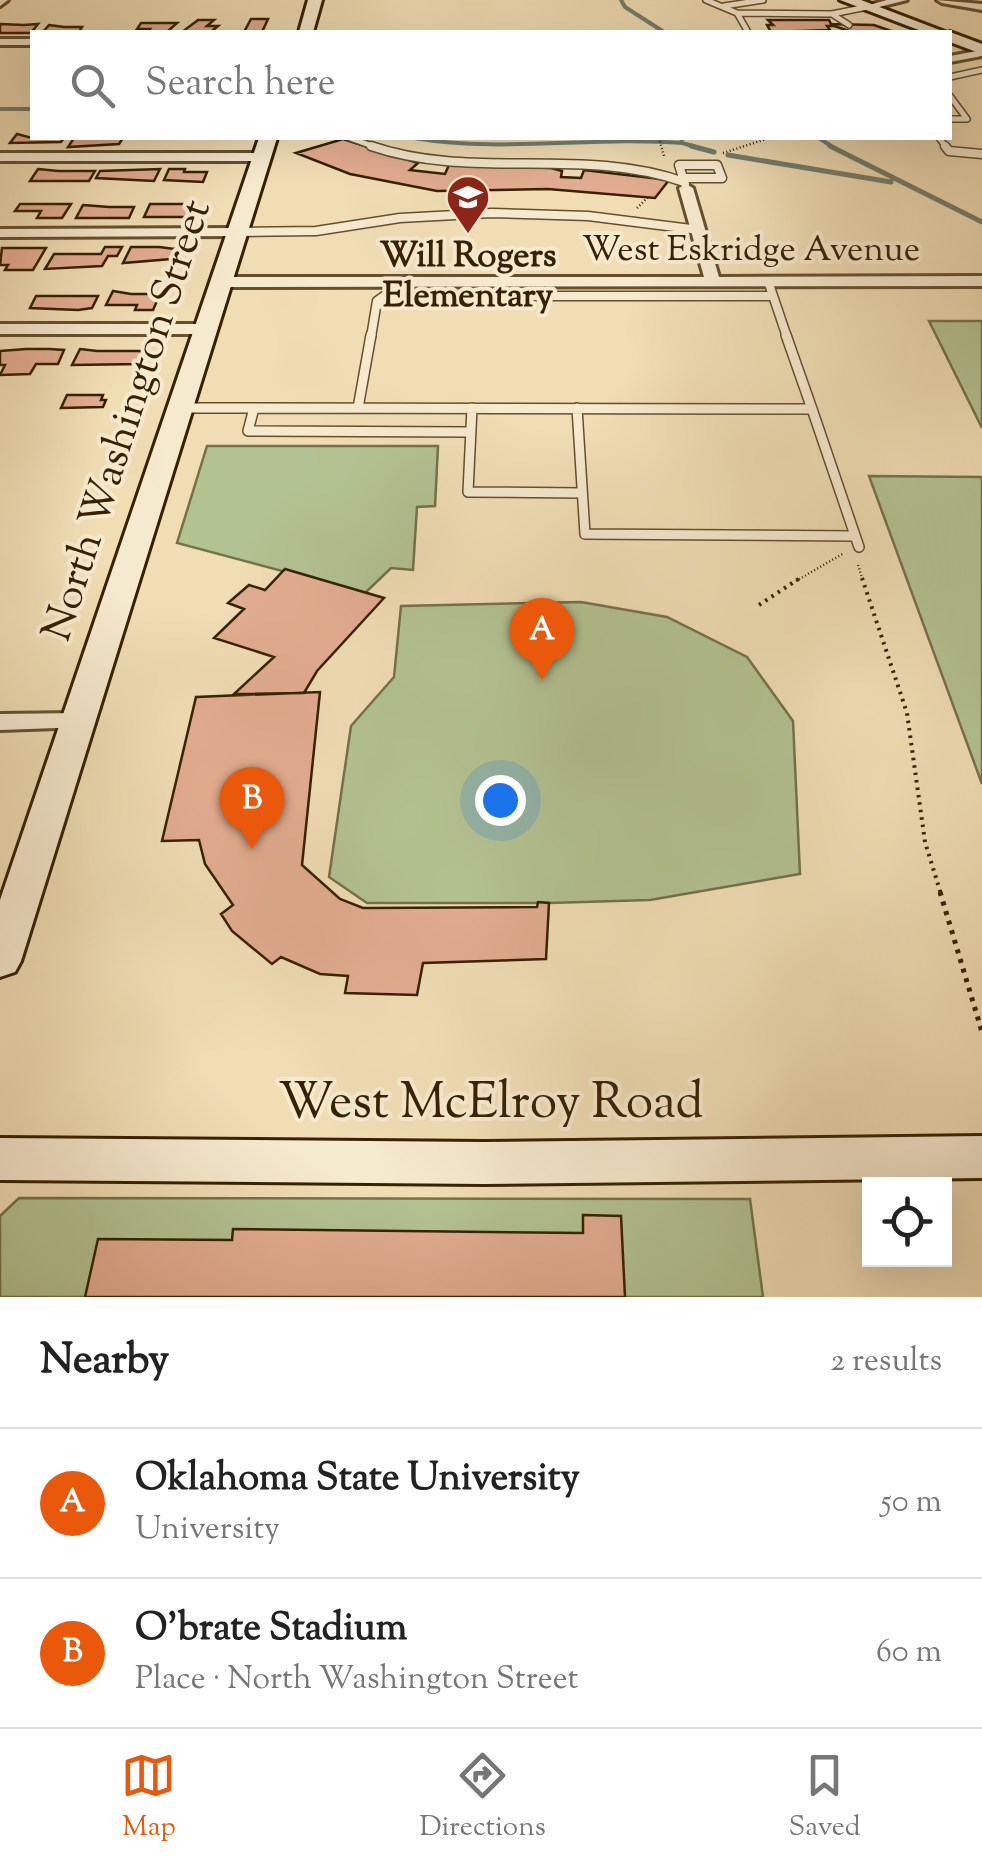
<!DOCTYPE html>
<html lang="en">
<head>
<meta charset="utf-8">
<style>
  :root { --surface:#fff; --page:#f6f6f6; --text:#222; --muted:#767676; --line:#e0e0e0; --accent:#ea580c }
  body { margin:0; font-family:"Sorts Mill Goudy",serif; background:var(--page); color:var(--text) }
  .controls { position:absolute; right:30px; bottom:30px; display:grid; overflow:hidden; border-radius:0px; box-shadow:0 10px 40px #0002 }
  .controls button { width:90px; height:90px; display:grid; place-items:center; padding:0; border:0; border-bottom:2px solid var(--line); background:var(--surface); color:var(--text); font:50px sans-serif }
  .you { position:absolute; left:500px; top:800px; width:35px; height:35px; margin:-25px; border:8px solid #fff; border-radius:50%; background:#1a73e8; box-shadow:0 0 0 15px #1a73e833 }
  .badge { display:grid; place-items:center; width:65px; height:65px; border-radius:50%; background:var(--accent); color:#fff; font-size:32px; font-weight:700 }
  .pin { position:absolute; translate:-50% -82px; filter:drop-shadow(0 2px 5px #0008) }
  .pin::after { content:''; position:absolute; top:52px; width:35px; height:30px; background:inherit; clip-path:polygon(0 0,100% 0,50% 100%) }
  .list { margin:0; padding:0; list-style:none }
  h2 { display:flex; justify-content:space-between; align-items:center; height:130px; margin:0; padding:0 40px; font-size:42px }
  h2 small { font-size:32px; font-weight:400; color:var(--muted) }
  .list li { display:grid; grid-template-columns:65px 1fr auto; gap:30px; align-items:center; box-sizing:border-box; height:150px; padding:0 40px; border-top:2px solid var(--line) }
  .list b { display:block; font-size:38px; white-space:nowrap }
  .list p { margin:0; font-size:32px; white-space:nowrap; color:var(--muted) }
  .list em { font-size:32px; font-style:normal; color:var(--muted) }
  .icon { flex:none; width:55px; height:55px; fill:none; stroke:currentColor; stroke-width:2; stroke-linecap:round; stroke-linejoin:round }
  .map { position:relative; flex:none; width:982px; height:1297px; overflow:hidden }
  .search { position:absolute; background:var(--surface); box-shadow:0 10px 40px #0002; left:30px; right:30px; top:30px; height:110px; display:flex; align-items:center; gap:25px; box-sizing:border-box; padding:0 35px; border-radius:0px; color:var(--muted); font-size:38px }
  .sheet { height:430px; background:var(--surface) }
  nav { display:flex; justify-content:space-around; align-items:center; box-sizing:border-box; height:140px; border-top:2px solid var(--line); background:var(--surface); font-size:28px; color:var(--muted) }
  nav a { display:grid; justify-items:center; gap:5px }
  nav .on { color:var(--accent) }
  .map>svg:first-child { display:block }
  .green { fill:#b3c292; stroke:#747249; stroke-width:2.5 }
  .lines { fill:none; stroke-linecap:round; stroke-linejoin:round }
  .stream-far1 { stroke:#737d6c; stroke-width:4 }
  .stream { stroke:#737d6c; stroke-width:5 }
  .building { fill:#e2ac90; stroke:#362100; stroke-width:2.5 }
  .lane-far2-casing { stroke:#64502d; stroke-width:8 }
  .lane-far1-casing { stroke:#64502d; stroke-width:11 }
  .lane-casing { stroke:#64502d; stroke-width:12 }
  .street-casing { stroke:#64502d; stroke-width:6 }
  .secondary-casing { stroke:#362100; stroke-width:6 }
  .path-far2 { stroke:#362100; stroke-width:2.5; stroke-dasharray:1 2.5; stroke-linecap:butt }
  .path-far1 { stroke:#362100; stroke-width:4; stroke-dasharray:2.5 5; stroke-linecap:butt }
  .path { stroke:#362100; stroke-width:5; stroke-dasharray:4 6; stroke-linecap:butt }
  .lane-far2 { stroke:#f5e9ce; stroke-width:5 }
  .lane-far1 { stroke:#f5e9ce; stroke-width:8 }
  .lane { stroke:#f5e9ce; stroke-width:9 }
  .street { fill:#f5e9ce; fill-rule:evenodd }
  .secondary { fill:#f5e9ce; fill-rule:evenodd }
  .labels { text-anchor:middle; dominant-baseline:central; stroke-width:8; stroke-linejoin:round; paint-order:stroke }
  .far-street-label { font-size:35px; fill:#362100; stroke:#f5e9ce }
  .far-poi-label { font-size:35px; font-weight:bold; fill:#362100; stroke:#f5e9ce }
  .street-label { font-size:42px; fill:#362100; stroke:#f5e9ce }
  .near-street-label { font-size:50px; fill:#362100; stroke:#f5e9ce }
</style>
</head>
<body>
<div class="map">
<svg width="982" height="1297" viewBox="0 0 982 1297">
  <rect width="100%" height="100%" fill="#f0ddb4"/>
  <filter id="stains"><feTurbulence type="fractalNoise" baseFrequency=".002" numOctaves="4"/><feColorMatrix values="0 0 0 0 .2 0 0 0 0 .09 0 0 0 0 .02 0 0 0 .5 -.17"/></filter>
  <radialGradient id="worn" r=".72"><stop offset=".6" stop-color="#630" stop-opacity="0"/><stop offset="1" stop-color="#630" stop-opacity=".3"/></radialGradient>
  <path class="green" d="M929,321H982V428Z
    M207,446H438L435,506L417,507L413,570L391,568L365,593L177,543Z
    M869,476L982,477V784Z
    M581,602L667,617L747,657L793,721L800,874L650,900L549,903H367L329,877L351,726L394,677L401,606Z
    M19,1198L750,1199L763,1297H0V1216Z"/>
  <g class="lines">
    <path class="stream-far1" d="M621,0L625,7L664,32
      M0,109H32
      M414,138C503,153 593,136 682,143
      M681,138L682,143L700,148
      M819,138L834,148"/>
    <path class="stream" d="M691,146L714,152
      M830,146L982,222
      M728,155L891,182"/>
  </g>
  <path class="building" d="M251,19H268L262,32H244Z
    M198,20H214L207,26H218L212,31L182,32Z
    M768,20H829L831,24L874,25L894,32H852L834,26H827L830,30L771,32L767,25H773Z
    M141,23H177L167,32H148L150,29H137Z
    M0,24L24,25L38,24L31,33H0Z
    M49,25L64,27H82L79,32H43Z
    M17,134L32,138H64L61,142L10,143Z
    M74,138H123L119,144L68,147Z
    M343,139L418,163L410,170L445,174L449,165L551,168L562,171L561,177L581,178L584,170L669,180L655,198L548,189L437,191L350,174L296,153Z
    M38,169L58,171H95L89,181H30Z
    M160,169L154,181L96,178L100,171Z
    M169,169H185L184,172H207L203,182L164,180Z
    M20,204H71L62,218H37L41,211H15Z
    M150,204H194L189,217H144Z
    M83,205L109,207H134L129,218H76Z
    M105,247H122L117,256H108L102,266L45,269L54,254H101Z
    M131,247H159L175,249L171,259L123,263Z
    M2,248H46L33,270H5L8,265H0Z
    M113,291L131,294H160L153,310H135L137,305H106Z
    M36,296H98L92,308L78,310L30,308Z
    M26,349H49L64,350L58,364H36L30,374L0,375L5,365H0V351Z
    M80,349L97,351H146L141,364L72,365Z
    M67,395H103L101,400H106L103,407L61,408Z
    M285,569L384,598L317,671L304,693L234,694L274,657L214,638L244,609L228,603L249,585L265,590Z
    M320,692L302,865L340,899L363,908L537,907L538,902L549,903L546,959L423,963L417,995L345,993L348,976L320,974L281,957L272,964L232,931L221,914L233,905L205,864L199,840L162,841L196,697Z
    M583,1215L621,1216L625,1297H85L98,1239L232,1240L233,1229L583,1233Z"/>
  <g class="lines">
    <g class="lane-far2-casing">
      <path id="lane-far2" d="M706,0L737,13L748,32
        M724,6L763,0
        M737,13L832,14L867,7
        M832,14L849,25
        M950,77L982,70
        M950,96L967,119H950
        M350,138L378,148
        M939,138L947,148"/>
    </g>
    <g class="lane-far1-casing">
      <path id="lane-far1" d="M371,146C473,181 582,146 684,182
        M945,146L949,151L982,154
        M679,165H717L722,178H683Z
        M683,178L685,184
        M240,232L316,231L400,218L492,213L588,216L699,230
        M768,281L787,337
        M371,337L377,301L384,296H773"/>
    </g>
    <g class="lane-casing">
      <path id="lane" d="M179,408L812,409L786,335
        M254,408L248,431L471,432
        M358,408L371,335
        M472,408L468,492L582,493
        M577,408L585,534L855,536
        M812,409L859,547"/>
    </g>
    <g class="street-casing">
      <path id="street" d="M0,0H8L0,6Z
        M887,0H907L867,10L862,7Z
        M937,0L982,4V10L942,3Z
        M0,39H32V45H0Z
        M982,50V56L950,62V56Z
        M0,153H262L268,157L262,161H0Z
        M686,184L693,188L719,277L982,276V286L220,287L212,282L220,277H704L679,188Z
        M0,229L240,228L247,232L240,236L0,237Z
        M0,324H205L213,329L205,334H0Z
        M78,713L86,715L90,721L86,727L0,730V714Z"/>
    </g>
    <g class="secondary-casing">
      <path id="secondary" d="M308,0H322L313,32H299Z
        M840,0H861L945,32H924Z
        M950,32L982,44V54L950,42Z
        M259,138H277L21,961L15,972L0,977V900Z
        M982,1136V1178L484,1184L0,1180V1138L484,1142Z"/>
    </g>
    <path class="path-far2" d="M659,138L664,156
      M723,153L766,139
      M637,208L648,197
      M858,565L863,581
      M796,581L844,553"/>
    <path class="path-far1" d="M862,578L907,713L925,842L941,894
      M759,605L800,578"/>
    <path class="path" d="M940,892L982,1032"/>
    <use href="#lane-far2" class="lane-far2"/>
    <use href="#lane-far1" class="lane-far1"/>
    <use href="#lane" class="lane"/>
    <use href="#street" class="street"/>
    <use href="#secondary" class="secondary"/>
  </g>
  <defs>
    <g id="school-pin" transform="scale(2.25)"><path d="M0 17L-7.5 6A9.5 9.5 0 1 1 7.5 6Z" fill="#8f2418" stroke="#f5e9ce"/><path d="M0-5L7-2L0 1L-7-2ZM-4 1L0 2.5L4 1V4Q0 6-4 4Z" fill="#fff"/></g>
  </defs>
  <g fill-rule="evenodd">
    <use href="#school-pin" x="468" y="197"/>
  </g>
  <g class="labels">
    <g class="far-street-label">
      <text x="751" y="251">West Eskridge Avenue</text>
    </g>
    <g class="far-poi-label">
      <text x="468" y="257">Will Rogers<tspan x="468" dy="40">Elementary</tspan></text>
    </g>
    <g class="street-label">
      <text transform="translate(129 421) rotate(-72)">North Washington Street</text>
    </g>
    <g class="near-street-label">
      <text x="491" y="1105">West McElroy Road</text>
    </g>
  </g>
  <rect width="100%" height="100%" filter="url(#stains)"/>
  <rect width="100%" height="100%" fill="url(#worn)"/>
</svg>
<div class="controls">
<button><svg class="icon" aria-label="locate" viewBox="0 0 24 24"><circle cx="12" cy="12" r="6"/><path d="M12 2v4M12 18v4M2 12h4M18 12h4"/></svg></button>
</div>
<div class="you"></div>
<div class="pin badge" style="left:542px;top:680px">A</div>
<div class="pin badge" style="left:252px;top:849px">B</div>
<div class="search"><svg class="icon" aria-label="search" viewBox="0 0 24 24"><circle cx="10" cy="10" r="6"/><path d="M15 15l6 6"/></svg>Search here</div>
</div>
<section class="sheet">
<h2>Nearby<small>2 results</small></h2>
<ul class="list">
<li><span class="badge">A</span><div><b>Oklahoma State University</b><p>University</p></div><em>50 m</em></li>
<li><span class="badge">B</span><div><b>O'brate Stadium</b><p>Place · North Washington Street</p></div><em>60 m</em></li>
</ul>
</section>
<nav>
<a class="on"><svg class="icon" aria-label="map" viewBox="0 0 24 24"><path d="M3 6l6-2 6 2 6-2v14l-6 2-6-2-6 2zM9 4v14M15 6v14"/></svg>Map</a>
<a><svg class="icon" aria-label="directions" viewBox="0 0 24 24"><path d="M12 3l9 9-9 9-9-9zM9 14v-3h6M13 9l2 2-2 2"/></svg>Directions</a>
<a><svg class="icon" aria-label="saved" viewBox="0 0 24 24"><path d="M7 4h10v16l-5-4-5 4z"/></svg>Saved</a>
</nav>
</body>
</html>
